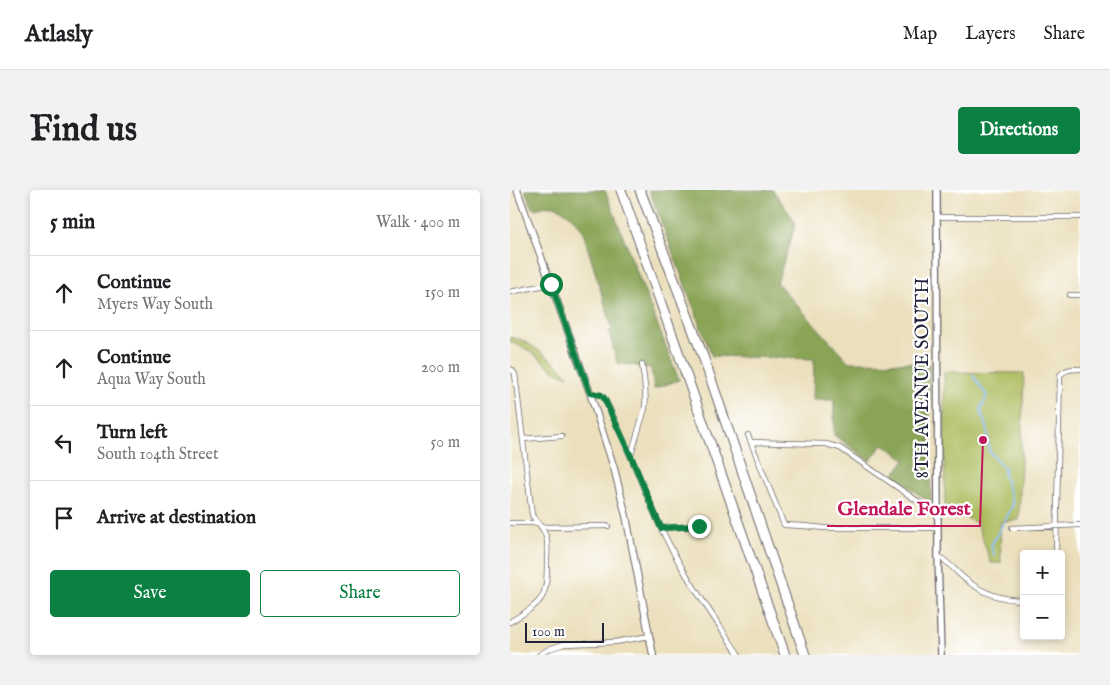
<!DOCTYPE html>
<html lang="en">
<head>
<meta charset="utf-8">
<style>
  :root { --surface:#fff; --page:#f2f2f2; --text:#202124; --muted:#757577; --line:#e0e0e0; --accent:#0b8043 }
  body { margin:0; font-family:"IM FELL English",serif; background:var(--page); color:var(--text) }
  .controls { position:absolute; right:15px; bottom:15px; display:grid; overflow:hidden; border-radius:5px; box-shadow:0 2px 8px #0003 }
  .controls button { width:45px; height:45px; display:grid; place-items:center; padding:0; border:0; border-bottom:1px solid var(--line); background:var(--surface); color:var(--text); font:25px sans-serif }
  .scale { position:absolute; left:15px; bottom:12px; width:79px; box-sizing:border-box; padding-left:5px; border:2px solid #22223b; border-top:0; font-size:14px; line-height:18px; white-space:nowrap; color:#22223b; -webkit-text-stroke:4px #fff; paint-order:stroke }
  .stop { position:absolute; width:15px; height:15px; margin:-11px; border:4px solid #0b8043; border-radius:50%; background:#fff }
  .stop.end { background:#0b8043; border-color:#fff; box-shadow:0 1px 5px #0008 }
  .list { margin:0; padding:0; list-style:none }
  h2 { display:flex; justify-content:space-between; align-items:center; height:65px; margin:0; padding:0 20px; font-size:21px }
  h2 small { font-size:16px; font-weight:400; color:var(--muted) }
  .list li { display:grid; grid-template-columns:32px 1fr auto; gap:15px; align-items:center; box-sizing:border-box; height:75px; padding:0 20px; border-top:1px solid var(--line) }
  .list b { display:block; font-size:19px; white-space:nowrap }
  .list p { margin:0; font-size:16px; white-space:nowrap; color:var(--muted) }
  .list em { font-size:16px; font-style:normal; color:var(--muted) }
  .actions { display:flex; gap:10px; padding:15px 20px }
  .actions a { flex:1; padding:11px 0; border:1px solid var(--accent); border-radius:5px; text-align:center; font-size:18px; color:var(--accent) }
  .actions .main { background:var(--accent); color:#fff }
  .icon { flex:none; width:28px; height:28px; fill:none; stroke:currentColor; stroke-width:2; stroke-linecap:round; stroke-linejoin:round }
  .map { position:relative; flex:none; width:570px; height:465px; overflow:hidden; border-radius:5px }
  header { display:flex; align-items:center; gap:30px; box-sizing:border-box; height:70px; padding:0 25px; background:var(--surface); border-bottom:1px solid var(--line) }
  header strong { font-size:24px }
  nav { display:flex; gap:28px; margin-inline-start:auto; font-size:18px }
  .intro { display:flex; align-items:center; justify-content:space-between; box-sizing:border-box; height:120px; padding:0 30px }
  h1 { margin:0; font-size:35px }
  .button { padding:12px 22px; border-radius:5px; background:var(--accent); color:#fff; font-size:18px; font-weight:700 }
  main { display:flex; gap:30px; padding:0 30px }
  aside { flex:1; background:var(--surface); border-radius:5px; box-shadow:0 2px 8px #0003 }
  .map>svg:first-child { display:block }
  .green { fill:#adbc5f; stroke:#686f4d }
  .forest { fill:#8aa456; stroke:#566348 }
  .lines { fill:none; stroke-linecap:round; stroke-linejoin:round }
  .stream { stroke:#83bcf4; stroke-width:2 }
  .minor-casing { stroke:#686468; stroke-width:6 }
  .tertiary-casing { stroke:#686468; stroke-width:8 }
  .secondary-casing { stroke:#686468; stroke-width:8 }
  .motorway-casing { stroke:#686468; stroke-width:11 }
  .minor { stroke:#fff; stroke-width:4.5 }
  .tertiary { stroke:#fff; stroke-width:5.5 }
  .secondary { stroke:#fff; stroke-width:6 }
  .motorway { stroke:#fff; stroke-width:9 }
  .route { stroke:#0b8043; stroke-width:6 }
  .labels { text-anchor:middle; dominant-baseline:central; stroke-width:4.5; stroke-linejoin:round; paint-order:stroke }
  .street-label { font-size:19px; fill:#22223b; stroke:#fff }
  .leader { fill:none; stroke:#c2185b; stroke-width:2 }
  .callout-dot { fill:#c2185b; stroke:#fff; stroke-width:2 }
  .callout-label { font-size:20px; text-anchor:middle; font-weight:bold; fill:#c2185b; stroke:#fff; stroke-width:4.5; stroke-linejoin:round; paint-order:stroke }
</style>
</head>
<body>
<header>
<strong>Atlasly</strong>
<nav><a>Map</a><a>Layers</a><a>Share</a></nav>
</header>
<div class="intro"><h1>Find us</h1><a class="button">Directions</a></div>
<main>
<aside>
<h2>5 min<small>Walk · 400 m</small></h2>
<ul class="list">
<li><svg class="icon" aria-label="ahead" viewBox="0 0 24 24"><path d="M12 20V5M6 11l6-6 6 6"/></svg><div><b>Continue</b><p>Myers Way South</p></div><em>150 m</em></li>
<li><svg class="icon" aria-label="ahead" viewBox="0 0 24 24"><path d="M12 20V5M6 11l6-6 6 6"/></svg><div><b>Continue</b><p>Aqua Way South</p></div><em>200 m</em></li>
<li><svg class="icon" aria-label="left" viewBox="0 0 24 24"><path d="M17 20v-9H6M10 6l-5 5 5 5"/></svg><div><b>Turn left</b><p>South 104th Street</p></div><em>50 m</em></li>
<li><svg class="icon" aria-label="arrive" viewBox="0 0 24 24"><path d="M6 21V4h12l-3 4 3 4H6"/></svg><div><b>Arrive at destination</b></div></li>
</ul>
<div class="actions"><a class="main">Save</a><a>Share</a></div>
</aside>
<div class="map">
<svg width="570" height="465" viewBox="0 0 570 465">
  <rect width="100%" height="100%" fill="#fff"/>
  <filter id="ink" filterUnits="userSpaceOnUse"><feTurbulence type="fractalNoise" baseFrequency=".02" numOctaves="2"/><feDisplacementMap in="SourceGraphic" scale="10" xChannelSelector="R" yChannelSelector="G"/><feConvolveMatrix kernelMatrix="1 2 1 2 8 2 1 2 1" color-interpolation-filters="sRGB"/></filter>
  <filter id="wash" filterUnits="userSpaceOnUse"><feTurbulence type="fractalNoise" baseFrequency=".0096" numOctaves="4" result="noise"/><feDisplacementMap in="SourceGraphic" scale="20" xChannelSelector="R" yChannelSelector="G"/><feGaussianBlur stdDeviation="1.12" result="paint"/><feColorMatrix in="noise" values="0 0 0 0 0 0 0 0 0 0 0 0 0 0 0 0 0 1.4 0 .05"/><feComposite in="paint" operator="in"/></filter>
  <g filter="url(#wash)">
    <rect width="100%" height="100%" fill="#ebdfbc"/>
    <path class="green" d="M0,147C4,148 8,149 12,150C24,156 51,176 58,186C43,183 37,174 25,165C17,159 9,155 0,152Z
      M434,182L514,183L509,330L490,332L491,373H481L467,333L435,318Z"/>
    <path class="forest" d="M15,0H95L169,190L144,199L141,178L107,173L99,142L102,138L72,39C66,30 49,13 37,16C30,17 29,20 22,18Z
      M139,0H263L286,33L267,93L339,172L419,173L421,313L383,286L395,269L373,254L360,271L324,245V210H303L304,169L202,166Z"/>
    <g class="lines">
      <path class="stream" d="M463,185L477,206L471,218L472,226L477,236L479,261L494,278V285L502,310V317L487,345L481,356L484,365"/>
    </g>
  </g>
  <g filter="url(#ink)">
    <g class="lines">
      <g class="minor-casing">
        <path id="minor" d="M427,27H570
          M0,102L41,94
          M560,105H570
          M0,179L2,180L5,184L22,325C26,332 33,337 35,344C39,352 37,362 37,371C37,411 33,411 0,432
          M80,203L91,205L94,208C116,250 131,295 151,338C172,383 202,424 229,465
          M238,245L274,335L294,336L314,338H428
          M13,249L52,246
          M241,252L316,254L330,258L428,325
          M121,265L135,218C137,203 134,189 132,174
          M0,333H26
          M31,337L98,336
          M151,338L189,336
          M502,338L570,335
          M546,364L550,185C556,179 561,179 570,179
          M428,366C440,373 445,381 455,389C472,403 492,410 514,410
          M29,465L39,459L54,454L105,452L140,446"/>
      </g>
      <g class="tertiary-casing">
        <path id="tertiary" d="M427,0L428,366L431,465"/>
      </g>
      <g class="secondary-casing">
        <path id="secondary" d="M7,0L80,203L104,278L116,326L143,465"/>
      </g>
      <g class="motorway-casing">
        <path id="motorway" d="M111,0L275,465
          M130,0L194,169L295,465"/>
      </g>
      <use href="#minor" class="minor"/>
      <use href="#tertiary" class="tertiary"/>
      <use href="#secondary" class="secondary"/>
      <use href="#motorway" class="motorway"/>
    </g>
  </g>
  <g class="lines" filter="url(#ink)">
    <path class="route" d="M41,94L80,203L91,205L94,208L120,264L151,338L189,336"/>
  </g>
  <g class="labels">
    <g class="street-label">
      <text transform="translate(413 188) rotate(-90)">8TH AVENUE SOUTH</text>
    </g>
  </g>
  <path class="leader" d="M473 250L470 336H317"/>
  <circle class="callout-dot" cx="473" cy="250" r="5"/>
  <g class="callout-label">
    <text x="394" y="325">Glendale Forest</text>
  </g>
</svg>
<div class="controls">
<button>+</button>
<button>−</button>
</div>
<div class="scale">100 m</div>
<div class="stop" style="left:41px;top:94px"></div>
<div class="stop end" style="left:189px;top:336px"></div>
</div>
</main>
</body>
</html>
